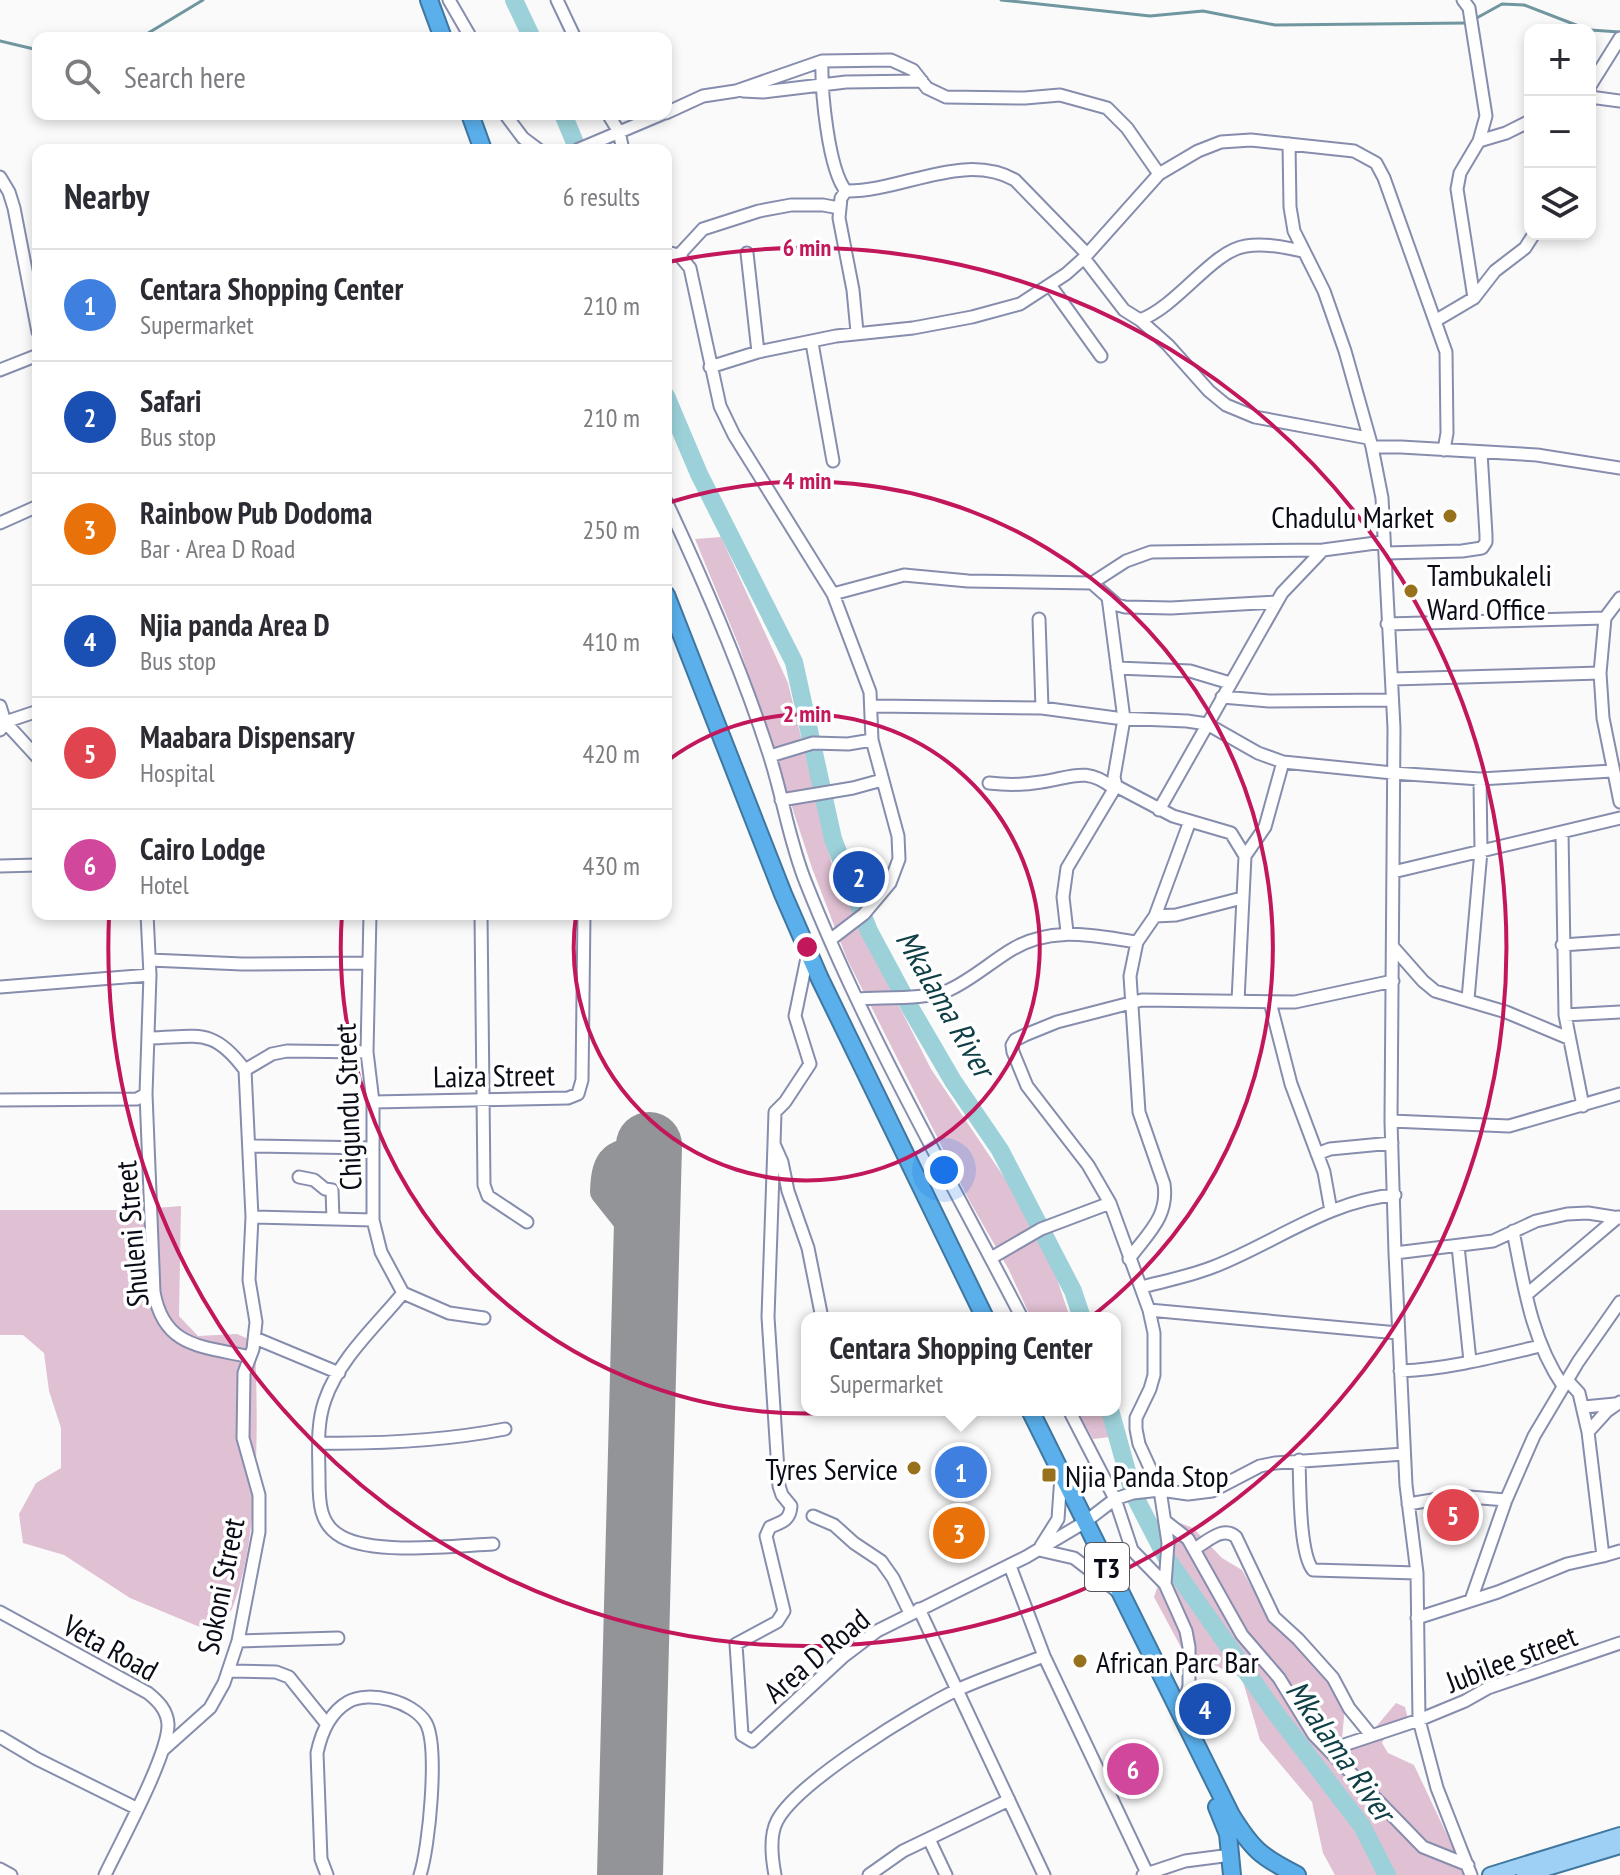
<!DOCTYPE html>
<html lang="en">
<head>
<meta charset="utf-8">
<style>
  :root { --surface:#fff; --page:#f2f2f3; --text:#2b2b33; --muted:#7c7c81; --line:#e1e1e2; --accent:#7c3aed }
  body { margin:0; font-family:"PT Sans Narrow",sans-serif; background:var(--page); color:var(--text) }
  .controls { position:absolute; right:24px; top:24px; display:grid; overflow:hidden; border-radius:16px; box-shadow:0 4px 12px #0003 }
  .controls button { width:72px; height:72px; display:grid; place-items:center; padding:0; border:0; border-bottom:2px solid var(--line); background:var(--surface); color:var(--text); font:40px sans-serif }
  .you { position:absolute; left:944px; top:1170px; width:28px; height:28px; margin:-20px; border:6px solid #fff; border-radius:50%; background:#1a73e8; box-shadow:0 0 0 12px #1a73e833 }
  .badge { display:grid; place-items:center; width:52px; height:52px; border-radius:50%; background:var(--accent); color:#fff; font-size:26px; font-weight:700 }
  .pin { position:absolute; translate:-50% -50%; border:4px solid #fff; box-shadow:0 2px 8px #0006 }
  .popup { position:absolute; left:801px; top:1312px; width:320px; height:104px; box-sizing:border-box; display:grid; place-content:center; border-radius:16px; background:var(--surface); filter:drop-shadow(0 2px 6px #0005); font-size:26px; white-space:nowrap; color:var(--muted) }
  .popup b { font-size:30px; color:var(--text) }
  .popup::after { content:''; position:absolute; left:50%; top:100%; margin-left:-16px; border:16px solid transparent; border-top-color:var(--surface) }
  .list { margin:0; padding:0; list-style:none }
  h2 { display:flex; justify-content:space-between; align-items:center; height:104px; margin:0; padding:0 32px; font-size:34px }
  h2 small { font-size:26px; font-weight:400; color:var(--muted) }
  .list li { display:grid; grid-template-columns:52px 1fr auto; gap:24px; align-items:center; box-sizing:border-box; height:112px; padding:0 32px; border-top:2px solid var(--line) }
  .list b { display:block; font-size:30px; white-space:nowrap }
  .list p { margin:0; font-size:26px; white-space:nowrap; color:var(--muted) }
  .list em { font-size:26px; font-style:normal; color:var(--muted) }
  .icon { flex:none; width:44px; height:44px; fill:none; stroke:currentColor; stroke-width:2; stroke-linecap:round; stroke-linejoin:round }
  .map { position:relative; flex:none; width:1620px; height:1875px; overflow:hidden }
  .search { position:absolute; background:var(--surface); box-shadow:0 4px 12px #0003; left:32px; top:32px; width:640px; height:88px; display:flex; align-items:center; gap:20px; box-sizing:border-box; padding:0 28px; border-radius:16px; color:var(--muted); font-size:30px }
  .panel { position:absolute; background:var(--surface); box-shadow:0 4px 12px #0003; left:32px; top:144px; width:640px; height:776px; border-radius:16px }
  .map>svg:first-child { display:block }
  .green { fill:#e0c0d3 }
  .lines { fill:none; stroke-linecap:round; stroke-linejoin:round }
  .stream { stroke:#70969f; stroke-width:3 }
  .river { stroke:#9cd1d9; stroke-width:18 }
  .taxiway { stroke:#929498; stroke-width:26 }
  .runway { stroke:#929498; stroke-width:66 }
  .minor-casing { stroke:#868dad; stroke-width:15 }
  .major-casing { stroke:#3f77a1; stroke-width:18 }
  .highway-casing { stroke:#3f77a1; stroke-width:20 }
  .minor { stroke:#fff; stroke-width:11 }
  .major { stroke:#9dd0f4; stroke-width:14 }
  .highway { stroke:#5bb0ec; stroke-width:16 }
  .ring { fill:none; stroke:#c2185b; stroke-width:4 }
  .poi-dot { fill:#98711d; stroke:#fff; stroke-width:3 }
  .labels { text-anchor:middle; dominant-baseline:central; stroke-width:7; stroke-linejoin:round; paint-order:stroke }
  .shield { fill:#fff; stroke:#54555d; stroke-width:2 }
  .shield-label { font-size:28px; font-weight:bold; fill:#0a0c17 }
  .poi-label { font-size:30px; fill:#0a0c17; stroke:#fff; text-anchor:start }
  .street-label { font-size:30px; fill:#0a0c17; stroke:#fff }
  .water-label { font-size:32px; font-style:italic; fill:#0f3f46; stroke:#fff }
  .centre { fill:#c2185b; stroke:#fff; stroke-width:4 }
  .ring-label { font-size:24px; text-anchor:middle; font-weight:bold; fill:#c2185b; stroke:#fff; stroke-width:7; stroke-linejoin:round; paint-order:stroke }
</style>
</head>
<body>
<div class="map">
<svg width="1620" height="1875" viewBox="0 0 1620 1875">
  <rect width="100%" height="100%" fill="#fafafa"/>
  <path class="green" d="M721,537L788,683L832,865L870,949L931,1069L1014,1192L1057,1279L1070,1318H1031L1009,1270L969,1200L847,959L812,868L739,646L695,539Z
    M181,1206L179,1316L198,1336L237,1334L255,1342C258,1423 262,1567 219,1635L130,1598L64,1555L23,1543L19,1514L36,1483L61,1468V1428L49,1391L44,1353L23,1335H0V1210H131Z
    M1077,1410H1101L1110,1437L1093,1439Z
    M1180,1523L1193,1528L1222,1558L1242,1570L1273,1625L1309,1658L1345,1706L1342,1739L1375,1728L1396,1703L1405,1707L1409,1723L1389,1729L1382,1743L1388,1753L1414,1765L1466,1875H1335L1323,1853L1312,1802L1260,1740L1242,1678L1183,1651L1154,1597Z"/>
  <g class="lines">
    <path class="stream" d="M1001,0L1150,16L1203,11L1275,25L1467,23
      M1473,20L1502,4L1524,5L1589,30
      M1590,30L1620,32
      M140,38L203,0
      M0,41L38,50"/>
    <path class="river" d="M514,0L532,38
      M563,114L578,150
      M666,396L699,474L794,662L833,839L869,931L911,1009L953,1081L1000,1150L1073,1291L1082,1318
      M1110,1410L1133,1493L1167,1559L1274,1711L1362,1826L1387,1875"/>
    <path class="taxiway" d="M646,1246L603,1192C604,1156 613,1151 649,1149"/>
    <path class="runway" d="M630,1875L649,1145"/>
    <g class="minor-casing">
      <path id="minor" d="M449,0L471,38
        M557,0L575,38
        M1463,0L1469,8L1486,116L1479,141L1460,173L1457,189L1474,298
        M822,61C821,90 828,169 846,191C901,192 963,151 1015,180L1087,254
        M1590,86L1620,38
        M743,91L763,92L846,82L922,81
        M1590,97L1620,101
        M666,113L703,96L736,91L822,61L891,60L913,70L927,88L946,97L1025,98L1060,95L1107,108L1127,128L1159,174
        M505,114L523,138L539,150
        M608,114L619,132L623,150
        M1479,141L1506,133L1530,121
        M1289,144L1290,207L1294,231L1324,291L1345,351L1372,447L1382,498L1394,728L1391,1121L1395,1253L1406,1485L1417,1573L1419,1720L1437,1788L1471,1875
        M577,150L662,114
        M0,177L9,192L14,208L38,332
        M846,191L841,198L839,218L853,290L857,332
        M666,252L679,255L690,268L720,406L734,435L833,594L870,692L872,740L898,836L899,859L890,883L864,914L830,940
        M747,253L758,352
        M679,255L703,229L759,211L791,205H823L839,208
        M1084,258L1124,310L1140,320C1179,305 1212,251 1246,246C1264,243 1284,247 1302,251
        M1050,285L1101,356
        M1140,320L1168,345L1209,391L1226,405L1255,417L1368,438
        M1435,321L1474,298L1495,271L1525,248L1534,234
        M812,343L833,461
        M710,367L758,352L836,336L913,328L972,317L1020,304L1066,274L1084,258L1159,174L1198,151L1221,142L1251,140L1354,151L1376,163L1384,178L1446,352L1447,433L1444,450
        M0,370L38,355
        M1372,447H1401L1537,455L1620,468
        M666,501C705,584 741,667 769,754C783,797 789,841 806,883C865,1032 948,1175 1022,1318
        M0,523L38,506
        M1386,553L1462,551L1482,548L1486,542V535L1481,452
        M1092,583L1117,605L1125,607L1171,608L1276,602
        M833,594L904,575L968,581L1092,583L1126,561L1151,552L1323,550L1383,542
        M1108,597L1124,719L1114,777L1116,786L1173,816L1231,833L1245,856
        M1620,598L1605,618L1600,673L1603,718L1620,802
        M1039,619L1042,708
        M1387,624L1605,618
        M1117,668L1190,671L1230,683
        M1392,679L1600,673
        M1222,697L1269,701L1392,700
        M0,706L5,722L0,730
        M872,706L1042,708L1116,718L1187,721L1207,724L1258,753L1283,762L1393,773L1480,779L1612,771
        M38,711L5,722L38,758
        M770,756L813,743L848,744L872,740
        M989,783C1006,785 1024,785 1041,782C1071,778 1086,766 1113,788
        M781,800L853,788L882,780
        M1159,810L1282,593L1323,550
        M1562,832L1565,1015L1583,1106
        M0,866L38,865
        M1393,872L1620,818
        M370,914L367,1052L373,1102V1220L381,1252L403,1293L449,1313L484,1318
        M481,914L484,1185L488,1196L527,1222
        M1155,916L1176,915L1242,898
        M1067,932L1063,897L1067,868L1116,786
        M1562,945L1620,941
        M1393,947L1423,981L1435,991L1506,1012L1568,1038
        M808,953L795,1016L810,1064L785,1102L775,1112L774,1144L782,1162L788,1191L808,1248L822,1318
        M150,960L242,964L369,963
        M0,987L150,975
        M857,999C882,997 927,1000 949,990C971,980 991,962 1011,950C1051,925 1094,936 1137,942
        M1468,999L1481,851L1480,779
        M1238,1001L1245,856L1265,827L1283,762
        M1270,1002L1291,1084L1324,1172L1331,1211
        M1565,1015L1620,1012
        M149,1038C199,1037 213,1027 245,1070
        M245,1070L272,1054L287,1051L367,1052
        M146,1094L154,1292C164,1348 202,1346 250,1357
        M0,1100L137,1099L146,1094L150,975L147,914
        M373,1102L568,1098L578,1094L582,1080L584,914
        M1391,1121L1509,1126L1620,1094
        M774,1144L768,1317L779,1486L782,1495L791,1506C790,1520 783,1522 770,1527L766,1536L784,1611L777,1622L736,1644L742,1735L752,1741L844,1656L877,1631L1026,1557L1085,1522L1115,1499L1133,1493L1160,1490L1188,1494L1212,1491L1260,1466L1275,1463L1404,1454
        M250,1146L373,1148
        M1317,1154L1330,1149L1392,1143
        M299,1177L314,1180L325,1189L332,1190L333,1219
        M252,1217L373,1220
        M1513,1231C1524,1286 1531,1339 1563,1386
        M1458,1246L1470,1361
        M1395,1253L1493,1241L1536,1221L1567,1214L1588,1213L1620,1218
        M991,1258L1041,1229L1110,1203
        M1129,1259C1147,1234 1169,1217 1164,1184L1139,1112L1130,976L1137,942L1155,916L1190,821
        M1142,1287C1165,1281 1190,1276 1213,1267C1273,1244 1329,1200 1395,1195
        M403,1293C376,1326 339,1359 325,1400C316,1425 319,1453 319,1479C319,1501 319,1525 342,1537C375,1555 453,1546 493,1544
        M1526,1295L1618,1217
        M1149,1310L1398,1333
        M255,1338L339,1373
        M1400,1371C1448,1369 1494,1357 1540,1346
        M1567,1380L1579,1393L1588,1432
        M1584,1407L1615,1404
        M1069,1410L1115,1499L1132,1550L1165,1584
        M319,1443C382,1444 443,1441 505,1429
        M1299,1460C1300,1485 1299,1553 1313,1570L1417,1573
        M1408,1504L1457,1496L1506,1500
        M813,1516L834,1525L854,1543L881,1561L893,1578L910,1613
        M1165,1521L1188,1539L1242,1635L1279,1678L1314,1735L1423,1847L1468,1865
        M1041,1546L1058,1519L1061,1476
        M1194,1549C1207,1542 1223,1525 1236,1537L1274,1617L1298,1639L1333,1678L1349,1708L1371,1735
        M1039,1550L1074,1558L1117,1591
        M1603,1556L1620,1551
        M1010,1566L1044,1656L1147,1873
        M1471,1600L1506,1500L1534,1436L1578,1362L1620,1302
        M919,1609L1044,1875
        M0,1612L148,1693C158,1701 167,1710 168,1724C169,1754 120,1843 105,1875
        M1417,1618L1498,1592L1567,1564L1603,1556L1588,1432L1607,1411L1620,1402
        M238,1641L338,1638
        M228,1671L276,1672L289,1677L326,1723
        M1181,1715L1189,1686V1647L1186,1631L1165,1584L1168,1543L1160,1490L1139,1444L1136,1429V1418L1150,1389L1154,1375V1333L1149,1310L1110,1203L1088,1165L1027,1086L1013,1052L1012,1045L1015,1040L1025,1035L1057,1022L1142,1000L1295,1002L1393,981
        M0,1737L37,1759L136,1808
        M163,1750L210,1708L224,1683L238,1641L259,1532V1495L243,1438L244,1373L253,1349L256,1322L249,1280L252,1217L245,1070
        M1329,1750L1419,1720L1465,1701L1488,1688L1620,1643
        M929,1839L946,1875
        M0,1869L11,1875
        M327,1875L321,1859L317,1753C321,1734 329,1713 348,1702C369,1690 413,1701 426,1723C439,1747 429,1848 420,1875
        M775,1875C772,1859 769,1836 777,1821C796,1783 918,1708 959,1689C986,1677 1016,1667 1044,1656
        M869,1875L903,1851L1009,1800
        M1143,1875L1185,1861L1231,1855"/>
    </g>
    <g class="major-casing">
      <path id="major" d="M1490,1875L1620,1835
        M1524,1875L1620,1846"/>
    </g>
    <g class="highway-casing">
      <path id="highway" d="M429,0L443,38
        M470,114L483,150
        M666,595L783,894L820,979L985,1318
        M1030,1410L1231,1815C1252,1849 1261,1857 1297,1875
        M1217,1807L1228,1834L1232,1875"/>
    </g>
    <use href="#minor" class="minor"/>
    <use href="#major" class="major"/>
    <use href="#highway" class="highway"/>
  </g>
  <g class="ring">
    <path d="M667 761A233 233 0 1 1 576 915"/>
    <path d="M667 503A466 466 0 1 1 342 914"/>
    <path d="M668 262A699 699 0 1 1 109 917"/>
  </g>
  <g class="poi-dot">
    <circle cx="1450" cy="516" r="8"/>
    <circle cx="1411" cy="591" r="8"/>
    <circle cx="914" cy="1468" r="8"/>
    <rect x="1041" y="1467" width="16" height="16" rx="4"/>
    <circle cx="1080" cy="1661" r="8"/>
  </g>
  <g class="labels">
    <rect class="shield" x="1085" y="1543" width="44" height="48" rx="6"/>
    <g class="shield-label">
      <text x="1107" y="1567">T3</text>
    </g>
    <g class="poi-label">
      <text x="1434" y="516" text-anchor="end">Chadulu Market</text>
      <text x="1427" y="574">Tambukaleli<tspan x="1427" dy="34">Ward Office</tspan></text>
      <text x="898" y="1468" text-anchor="end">Tyres Service</text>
      <text x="1065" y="1475">Njia Panda Stop</text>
      <text x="1096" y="1661">African Parc Bar</text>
    </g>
    <g class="street-label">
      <text transform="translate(494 1075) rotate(-1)">Laiza Street</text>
      <text transform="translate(347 1107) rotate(-92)">Chigundu Street</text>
      <text transform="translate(131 1234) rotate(-95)">Shuleni Street</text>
      <text transform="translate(220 1586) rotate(-79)">Sokoni Street</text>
      <text transform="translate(111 1647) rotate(29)">Veta Road</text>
      <text transform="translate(816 1655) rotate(-40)">Area D Road</text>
      <text transform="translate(1511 1658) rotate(-21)">Jubilee street</text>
    </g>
    <g class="water-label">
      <text transform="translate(946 1003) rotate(60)">Mkalama River</text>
      <text transform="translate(1341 1750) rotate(55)">Mkalama River</text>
    </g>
  </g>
  <circle cx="807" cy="947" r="12" class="centre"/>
  <g class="ring-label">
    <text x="807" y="256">6 min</text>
    <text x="807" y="489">4 min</text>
    <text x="807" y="722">2 min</text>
  </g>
</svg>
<div class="controls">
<button>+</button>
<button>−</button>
<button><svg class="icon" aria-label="layers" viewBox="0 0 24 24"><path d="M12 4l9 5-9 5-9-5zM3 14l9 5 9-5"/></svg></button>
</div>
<div class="you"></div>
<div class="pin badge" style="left:961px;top:1472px;background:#3f7fe0">1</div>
<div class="popup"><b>Centara Shopping Center</b>Supermarket</div>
<div class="pin badge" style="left:859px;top:877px;background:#1a4fb4">2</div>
<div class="pin badge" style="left:959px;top:1533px;background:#e8710a">3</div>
<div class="pin badge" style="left:1205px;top:1709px;background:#1a4fb4">4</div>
<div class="pin badge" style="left:1453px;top:1515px;background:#e0444e">5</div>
<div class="pin badge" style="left:1133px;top:1769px;background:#d1479c">6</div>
<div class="search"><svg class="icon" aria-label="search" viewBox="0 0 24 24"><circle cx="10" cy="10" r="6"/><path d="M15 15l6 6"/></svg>Search here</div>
<section class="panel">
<h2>Nearby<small>6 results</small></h2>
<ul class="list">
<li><span class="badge" style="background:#3f7fe0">1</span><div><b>Centara Shopping Center</b><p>Supermarket</p></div><em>210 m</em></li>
<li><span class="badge" style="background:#1a4fb4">2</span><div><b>Safari</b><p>Bus stop</p></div><em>210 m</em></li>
<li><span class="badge" style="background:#e8710a">3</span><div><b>Rainbow Pub Dodoma</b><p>Bar · Area D Road</p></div><em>250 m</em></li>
<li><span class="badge" style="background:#1a4fb4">4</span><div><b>Njia panda Area D</b><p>Bus stop</p></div><em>410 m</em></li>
<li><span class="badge" style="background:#e0444e">5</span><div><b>Maabara Dispensary</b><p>Hospital</p></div><em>420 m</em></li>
<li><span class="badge" style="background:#d1479c">6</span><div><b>Cairo Lodge</b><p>Hotel</p></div><em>430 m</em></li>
</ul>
</section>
</div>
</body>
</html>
